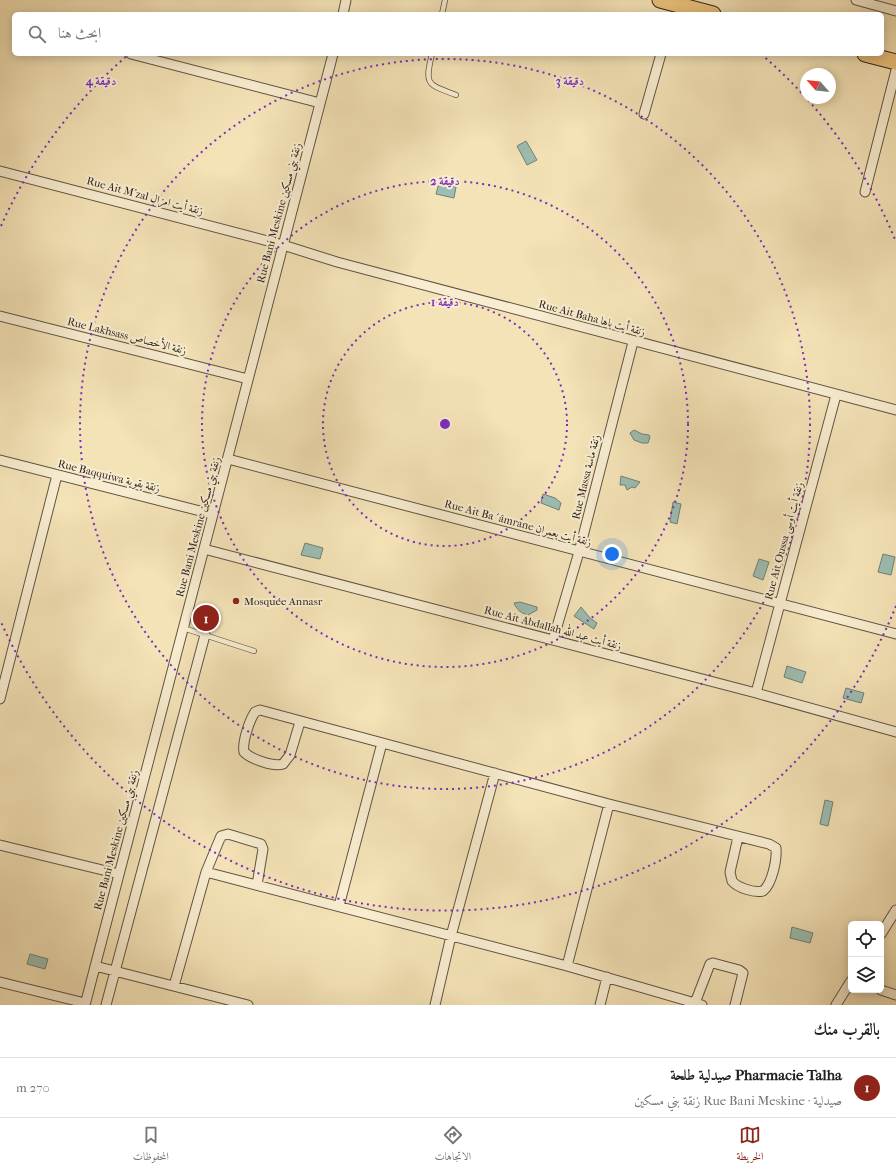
<!DOCTYPE html>
<html lang="ar">
<head>
<meta charset="utf-8">
<style>
  :root { --surface:#fff; --page:#f2f2f2; --text:#222; --muted:#767676; --line:#e0e0e0; --accent:#8f2418 }
  body { margin:0; font-family:"IM FELL French Canon",Amiri,serif; background:var(--page); color:var(--text); direction:rtl }
  .controls { position:absolute; right:12px; bottom:12px; display:grid; overflow:hidden; border-radius:6px; box-shadow:0 2px 10px #0003 }
  .controls button { width:36px; height:36px; display:grid; place-items:center; padding:0; border:0; border-bottom:1px solid var(--line); background:var(--surface); color:var(--text); font:20px sans-serif }
  .compass { position:absolute; left:800px; top:68px; width:36px; height:36px; border-radius:50%; background:var(--surface); box-shadow:0 2px 10px #0003; rotate:297deg }
  .you { position:absolute; left:612px; top:554px; width:14px; height:14px; margin:-10px; border:3px solid #fff; border-radius:50%; background:#1a73e8; box-shadow:0 0 0 6px #1a73e833 }
  .badge { display:grid; place-items:center; width:26px; height:26px; border-radius:50%; background:var(--accent); color:#fff; font-size:13px; font-weight:700 }
  .pin { position:absolute; translate:-50% -50%; border:2px solid #fff; box-shadow:0 1px 4px #0006 }
  .list { margin:0; padding:0; list-style:none }
  h2 { display:flex; justify-content:space-between; align-items:center; height:52px; margin:0; padding:0 16px; font-size:17px }
  h2 small { font-size:13px; font-weight:400; color:var(--muted) }
  .list li { display:grid; grid-template-columns:26px 1fr auto; gap:12px; align-items:center; box-sizing:border-box; height:60px; padding:0 16px; border-top:1px solid var(--line) }
  .list b { display:block; font-size:15px; white-space:nowrap }
  .list p { margin:0; font-size:13px; white-space:nowrap; color:var(--muted) }
  .list em { font-size:13px; font-style:normal; color:var(--muted) }
  .icon { flex:none; width:22px; height:22px; fill:none; stroke:currentColor; stroke-width:2; stroke-linecap:round; stroke-linejoin:round }
  .map { position:relative; flex:none; width:896px; height:1005px; overflow:hidden; direction:ltr }
  .search { position:absolute; background:var(--surface); box-shadow:0 2px 10px #0003; left:12px; right:12px; top:12px; height:44px; display:flex; align-items:center; gap:10px; box-sizing:border-box; padding:0 14px; border-radius:6px; color:var(--muted); font-size:15px }
  .sheet { height:112px; background:var(--surface) }
  nav { display:flex; justify-content:space-around; align-items:center; box-sizing:border-box; height:56px; border-top:1px solid var(--line); background:var(--surface); font-size:11px; color:var(--muted) }
  nav a { display:grid; justify-items:center; gap:2px }
  nav .on { color:var(--accent) }
  .map>svg:first-child { display:block }
  .water { fill:#9cbeb2; stroke:#718077 }
  .lines { fill:none; stroke-linecap:round; stroke-linejoin:round }
  .service-casing { stroke:#615444; stroke-width:6 }
  .minor-casing { stroke:#615444; stroke-width:11 }
  .primary-casing { stroke:#30241e; stroke-width:17 }
  .service { stroke:#f8edd0; stroke-width:4.5 }
  .minor { stroke:#f8edd0; stroke-width:9 }
  .primary { stroke:#eac27c; stroke-width:15 }
  .ring { fill:none; stroke:#7b2cbf; stroke-width:2; stroke-dasharray:2 4 }
  .poi-dot { fill:#8f2418; stroke:#f8edd0; stroke-width:1.5 }
  .labels { text-anchor:middle; dominant-baseline:central; stroke-width:4; stroke-linejoin:round; paint-order:stroke }
  .street-label { font-size:11px; fill:#30241e; stroke:#f8edd0 }
  .poi-label { font-size:11px; fill:#30241e; stroke:#f8edd0; text-anchor:start }
  .centre { fill:#7b2cbf; stroke:#f8edd0; stroke-width:2 }
  .ring-label { font-size:12px; text-anchor:middle; font-weight:bold; fill:#7b2cbf; stroke:#f8edd0; stroke-width:4; stroke-linejoin:round; paint-order:stroke }
</style>
</head>
<body>
<div class="map">
<svg width="896" height="1005" viewBox="0 0 896 1005">
  <rect width="100%" height="100%" fill="#f4e3b7"/>
  <filter id="stains"><feTurbulence type="fractalNoise" baseFrequency=".005" numOctaves="4"/><feColorMatrix values="0 0 0 0 .2 0 0 0 0 .09 0 0 0 0 .02 0 0 0 .5 -.17"/></filter>
  <radialGradient id="worn" r=".72"><stop offset=".6" stop-color="#630" stop-opacity="0"/><stop offset="1" stop-color="#630" stop-opacity=".3"/></radialGradient>
  <path class="water" d="M526,141L537,160L527,165L517,146Z
    M439,183L456,187L454,198L436,194Z
    M634,430L642,434L649,435L650,437L648,443H642L634,440L630,433Z
    M621,476L640,482L635,488L632,487L627,490L625,485H620Z
    M543,494L555,498L561,503L559,510L541,503Z
    M673,502L681,504L677,524L670,522Z
    M305,543L323,548L320,559L301,555Z
    M883,554L895,557L891,575L878,572Z
    M759,559L769,562L763,580L753,576Z
    M520,602L537,607V610L528,615C521,613 517,610 514,603Z
    M581,607L590,618L597,623L594,629L574,616Z
    M787,666L806,672L802,683L784,677Z
    M846,688L864,693L861,703L843,698Z
    M825,800L833,802L828,826L820,824Z
    M792,927L813,933L810,943L790,938Z
    M30,954L48,959L45,969L27,964Z"/>
  <g class="lines">
    <g class="service-casing">
      <path id="service" d="M442,14L445,0
        M432,54C424,86 428,84 456,95
        M183,628L254,651"/>
    </g>
    <g class="minor-casing">
      <path id="minor" d="M856,0L896,11
        M343,14L346,0
        M131,54L320,103
        M644,114L661,54
        M0,171L283,245L337,262L896,410
        M865,192L896,70
        M0,316L248,379
        M228,459L896,634
        M0,460L212,514
        M204,549L756,693L896,732
        M553,640L579,552L633,342
        M756,693L836,395
        M0,699L57,475
        M300,722L290,755L283,764C273,767 251,759 244,752C242,743 249,721 255,712L260,710L609,804L769,844L776,848C777,860 772,884 763,891C754,893 738,888 732,881L730,872L738,837
        M0,845L119,874
        M206,872L567,966L702,1005
        M339,906L382,743
        M881,934L896,910
        M95,966L248,1005
        M567,966L609,804
        M0,982L85,1003
        M174,986L206,872L221,836L228,834L261,844L263,849L257,885
        M881,990L896,995
        M695,1003L710,964L713,963L739,970L743,973L735,1005
        M85,1005L333,54
        M106,1005L205,635
        M435,1005L451,936L495,773
        M600,1005L607,977
        M836,1005L851,981"/>
    </g>
    <g class="primary-casing">
      <path id="primary" d="M660,0L713,14
        M865,54L896,62"/>
    </g>
    <use href="#service" class="service"/>
    <use href="#minor" class="minor"/>
    <use href="#primary" class="primary"/>
  </g>
  <g class="ring">
    <circle cx="445" cy="424" r="122"/>
    <circle cx="445" cy="424" r="243"/>
    <circle cx="445" cy="424" r="365"/>
    <path d="M896 606A486 486 0 0 1 1 622M1 226A486 486 0 0 1 129 54M761 54A486 486 0 0 1 896 242"/>
  </g>
  <circle class="poi-dot" cx="236" cy="601" r="4"/>
  <g class="labels">
    <g class="street-label">
      <text transform="translate(145 196) rotate(15)">Rue Ait M'zal زنقة أيت امزال</text>
      <text transform="translate(279 213) rotate(-75)">Rue Bani Meskine زنقة بني مسكين</text>
      <text transform="translate(592 318) rotate(15)">Rue Ait Baha زنقة أيت باها</text>
      <text transform="translate(127 336) rotate(14)">Rue Lakhsass زنقة الأخصاص</text>
      <text transform="translate(109 476) rotate(14)">Rue Baqquiwa زنقة بقوية</text>
      <text transform="translate(586 477) rotate(-76)">Rue Massa زنقة ماسة</text>
      <text transform="translate(518 523) rotate(15)">Rue Ait Ba´âmrane زنقة أيت بعمران</text>
      <text transform="translate(198 527) rotate(-75)">Rue Bani Meskine زنقة بني مسكين</text>
      <text transform="translate(784 541) rotate(-75)">Rue Ait Oussa زنقة أيت أوسى</text>
      <text transform="translate(553 628) rotate(15)">Rue Ait Abdallah زنقة أيت عبد الله</text>
      <text transform="translate(116 840) rotate(-75)">Rue Bani Meskine زنقة بني مسكين</text>
    </g>
    <g class="poi-label">
      <text x="244" y="601">Mosquée Annasr</text>
    </g>
  </g>
  <circle cx="445" cy="424" r="6" class="centre"/>
  <g class="ring-label">
    <text x="101" y="85">4 دقيقة</text>
    <text x="570" y="85">3 دقيقة</text>
    <text x="445" y="185">2 دقيقة</text>
    <text x="445" y="306">1 دقيقة</text>
  </g>
  <rect width="100%" height="100%" filter="url(#stains)"/>
  <rect width="100%" height="100%" fill="url(#worn)"/>
</svg>
<div class="controls">
<button><svg class="icon" aria-label="locate" viewBox="0 0 24 24"><circle cx="12" cy="12" r="6"/><path d="M12 2v4M12 18v4M2 12h4M18 12h4"/></svg></button>
<button><svg class="icon" aria-label="layers" viewBox="0 0 24 24"><path d="M12 4l9 5-9 5-9-5zM3 14l9 5 9-5"/></svg></button>
</div>
<svg class="compass" viewBox="-18 -18 36 36"><path d="M0-13l5 13h-10z" fill="#e53935"/><path d="M0 13l5-13h-10z" fill="#767676"/></svg>
<div class="you"></div>
<div class="pin badge" style="left:206px;top:618px">1</div>
<div class="search"><svg class="icon" aria-label="search" viewBox="0 0 24 24"><circle cx="10" cy="10" r="6"/><path d="M15 15l6 6"/></svg>ابحث هنا</div>
</div>
<section class="sheet">
<h2>بالقرب منك<small></small></h2>
<ul class="list">
<li><span class="badge">1</span><div><b>Pharmacie Talha صيدلية طلحة</b><p>صيدلية · Rue Bani Meskine زنقة بني مسكين</p></div><em>270 m</em></li>
</ul>
</section>
<nav>
<a class="on"><svg class="icon" aria-label="map" viewBox="0 0 24 24"><path d="M3 6l6-2 6 2 6-2v14l-6 2-6-2-6 2zM9 4v14M15 6v14"/></svg>الخريطة</a>
<a><svg class="icon" aria-label="directions" viewBox="0 0 24 24"><path d="M12 3l9 9-9 9-9-9zM9 14v-3h6M13 9l2 2-2 2"/></svg>الاتجاهات</a>
<a><svg class="icon" aria-label="saved" viewBox="0 0 24 24"><path d="M7 4h10v16l-5-4-5 4z"/></svg>المحفوظات</a>
</nav>
</body>
</html>
